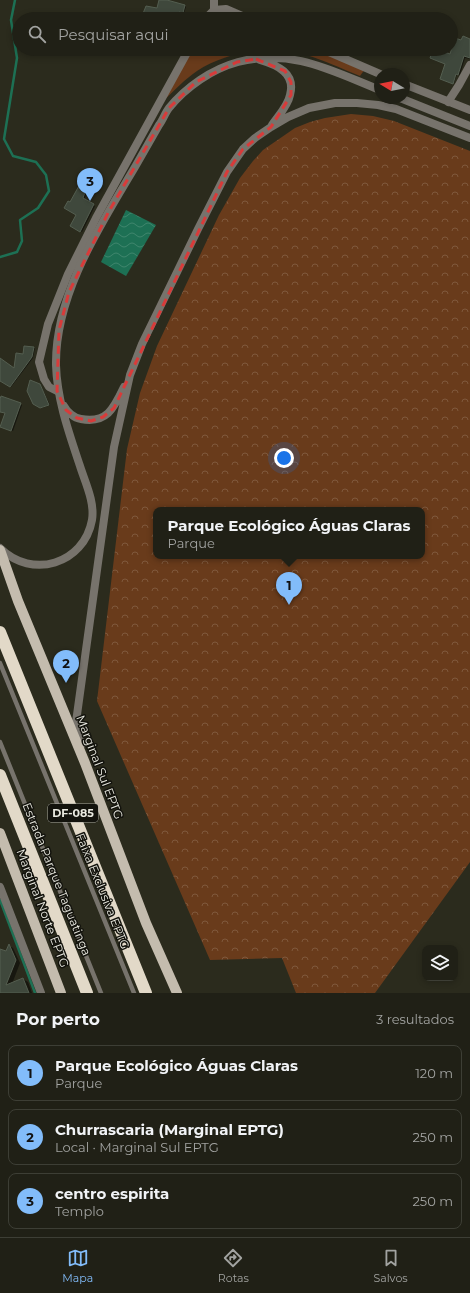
<!DOCTYPE html>
<html lang="pt">
<head>
<meta charset="utf-8">
<style>
  :root { --surface:#202016; --page:#2d2d23; --text:#f1f3f6; --muted:#a2a3a1; --line:#3d3e35; --accent:#82bcfa }
  body { margin:0; font-family:Montserrat,sans-serif; background:var(--page); color:var(--text) }
  .controls { position:absolute; right:12px; bottom:12px; display:grid; overflow:hidden; border-radius:8px; box-shadow:0 2px 6px #0003 }
  .controls button { width:36px; height:36px; display:grid; place-items:center; padding:0; border:0; border-bottom:1px solid var(--line); background:var(--surface); color:var(--text); font:20px sans-serif }
  .compass { position:absolute; left:374px; top:68px; width:36px; height:36px; border-radius:50%; background:var(--surface); box-shadow:0 2px 6px #0003; rotate:280deg }
  .you { position:absolute; left:284px; top:458px; width:14px; height:14px; margin:-10px; border:3px solid #fff; border-radius:50%; background:#1a73e8; box-shadow:0 0 0 6px #1a73e833 }
  .badge { display:grid; place-items:center; width:26px; height:26px; border-radius:50%; background:var(--accent); color:#111; font-size:13px; font-weight:700 }
  .pin { position:absolute; translate:-50% -33px; filter:drop-shadow(0 1px 2px #0008) }
  .pin::after { content:''; position:absolute; top:21px; width:14px; height:12px; background:inherit; clip-path:polygon(0 0,100% 0,50% 100%) }
  .popup { position:absolute; left:153px; top:507px; width:272px; height:52px; box-sizing:border-box; display:grid; place-content:center; border-radius:8px; background:var(--surface); filter:drop-shadow(0 1px 3px #0005); font-size:13px; white-space:nowrap; color:var(--muted) }
  .popup b { font-size:15px; color:var(--text) }
  .popup::after { content:''; position:absolute; left:50%; top:100%; margin-left:-8px; border:8px solid transparent; border-top-color:var(--surface) }
  .list { margin:0; padding:0; list-style:none }
  h2 { display:flex; justify-content:space-between; align-items:center; height:52px; margin:0; padding:0 16px; font-size:17px }
  h2 small { font-size:13px; font-weight:400; color:var(--muted) }
  .list li { display:grid; grid-template-columns:26px 1fr auto; gap:12px; align-items:center; box-sizing:border-box; height:56px; margin:0 8px 8px; padding:0 8px; border:1px solid var(--line); border-radius:8px }
  .list b { display:block; font-size:15px; white-space:nowrap }
  .list p { margin:0; font-size:13px; white-space:nowrap; color:var(--muted) }
  .list em { font-size:13px; font-style:normal; color:var(--muted) }
  .icon { flex:none; width:22px; height:22px; fill:none; stroke:currentColor; stroke-width:2; stroke-linecap:round; stroke-linejoin:round }
  .map { position:relative; flex:none; width:470px; height:993px; overflow:hidden }
  .search { position:absolute; background:var(--surface); box-shadow:0 2px 6px #0003; left:12px; right:12px; top:12px; height:44px; display:flex; align-items:center; gap:10px; box-sizing:border-box; padding:0 14px; border-radius:22px; color:var(--muted); font-size:15px }
  .sheet { height:244px; background:var(--surface) }
  nav { display:flex; justify-content:space-around; align-items:center; box-sizing:border-box; height:56px; border-top:1px solid var(--line); background:var(--surface); font-size:11px; color:var(--muted) }
  nav a { display:grid; justify-items:center; gap:2px }
  nav .on { color:var(--accent) }
  .map>svg:first-child { display:block }
  .grass { fill:#693b1b }
  .park { fill:url(#park-crowns); fill-rule:evenodd }
  .water { fill:url(#water-waves) }
  .shadow { fill:#0007 }
  .lines { fill:none; stroke-linecap:round; stroke-linejoin:round }
  .stream { stroke:#1d7054; stroke-width:2.5 }
  .building { fill:#3f483c; stroke:#545e50 }
  .service { stroke:#77736c; stroke-width:4.5 }
  .minor { stroke:#77736c; stroke-width:8 }
  .tertiary { stroke:#77736c; stroke-width:8 }
  .primary { stroke:#c4bcae; stroke-width:10 }
  .motorway { stroke:#e2d9c8; stroke-width:12 }
  .marked { fill:none; stroke:#d83b3a; stroke-width:3; stroke-dasharray:8 5; stroke-linejoin:round }
  .labels { text-anchor:middle; dominant-baseline:central; stroke-width:3; stroke-linejoin:round; paint-order:stroke }
  .shield { fill:#13130d; stroke:#aaaaa1; stroke-width:1 }
  .shield-label { font-size:11px; font-weight:bold; fill:#eaeae1 }
  .street-label { font-size:12px; fill:#eaeae1; stroke:#13130d }
</style>
</head>
<body>
<div class="map">
<svg width="470" height="993" viewBox="0 0 470 993">
  <defs>
    <pattern id="park-crowns" width="20" height="18" patternUnits="userSpaceOnUse"><rect width="20" height="18" fill="#693b1b"/><path d="M2 6a3 3 0 1 1 6 0M12 15a3 3 0 1 1 6 0" fill="none" stroke="#7f583c"/></pattern>
    <pattern id="water-waves" width="16" height="10" patternUnits="userSpaceOnUse"><rect width="16" height="10" fill="#1d7054"/><path d="M0 5q4-4 8 0t8 0" fill="none" stroke="#3e856c"/></pattern>
  </defs>
  <rect width="100%" height="100%" fill="#2b2b1d"/>
  <path class="grass" d="M225,11L245,19H206L216,12Z
    M190,49H318L365,69L360,76C342,69 324,60 306,55C272,45 227,51 197,71C185,79 174,91 163,101Z"/>
  <path class="park" d="M351,114L373,116L394,121L470,151V862L375,993H296L282,958L210,960L97,701L127,449L140,393L157,346L219,215L240,178L253,161L263,150L295,128L310,122L325,118ZM156,510H422V556H156Z"/>
  <path class="water" d="M126,210L156,225L126,276L101,262Z"/>
  <path class="shadow" d="M161,0L185,6L186,7L184,13L181,12L178,19H158Z
    M470,40V59L465,58L460,75L457,74L454,83L442,79L450,55L462,41Z
    M149,49H157L156,55L148,52Z
    M80,185L88,189L84,200L95,206L82,232L71,226L77,215L70,203Z
    M25,347L35,348L33,358L11,387L0,380V364L15,370L24,355Z
    M40,385L41,386L50,405L42,408L34,403Z
    M2,397L22,405L13,431L1,427L6,413L0,406Z
    M9,946L13,948L20,963L12,984L23,979L28,982L32,993H0V950L7,953Z"/>
  <g class="lines">
    <path class="stream" d="M0,257L17,252L22,241L20,220L38,208L49,191L46,175L36,162L13,156L4,139L17,58L11,20L15,0
      M0,900L35,993"/>
  </g>
  <path class="building" d="M159,0H167L185,5L183,13L179,12L176,19H149L142,16L146,6L157,8Z
    M463,36L470,39V58L464,56L458,75L456,74L453,84L440,79L445,64L430,58L433,49H437L450,54L455,38L461,40Z
    M80,184L87,187L83,198L94,204L80,232L70,226L76,215L64,208L68,201L70,202Z
    M24,346L34,347L32,357L10,387L0,381V358L14,368L16,353L23,354Z
    M30,380L40,384L49,405L40,408L33,404L27,391Z
    M1,396L21,403L11,431L0,427L5,413L0,412V399Z
    M9,944L16,960L6,985L23,978L29,993H0V949L6,951Z"/>
  <g class="lines">
    <path class="service" d="M0,663L134,993
      M0,742L101,993"/>
    <path class="minor" d="M214,10V0
      M205,19L214,10L226,9L249,19
      M322,49L380,74
      M404,84L470,110
      M448,102L459,85L470,65
      M57,391L49,387L44,379L39,362L48,324L68,274L96,218L189,49"/>
    <path class="tertiary" d="M260,60C277,65 296,73 290,95C288,106 278,116 272,125
      M400,98L470,126
      M64,406C67,412 74,418 81,419C107,424 114,408 124,387
      M0,548C32,580 84,564 92,520C95,502 85,482 80,466C69,433 57,400 56,365C55,294 100,226 135,167C143,153 151,139 159,125C163,120 165,113 169,108C186,87 212,69 238,62C292,48 332,71 380,90
      M81,745L76,722L114,447L130,375L142,344L198,229L227,172L243,149L255,138L271,127L288,117L309,108L335,103H357L378,105L396,109L470,138
      M0,887L41,993"/>
    <path class="primary" d="M0,550L18,601L85,763L146,923L177,993
      M0,833L61,993"/>
    <path class="motorway" d="M0,632L146,993
      M0,775L87,993"/>
  </g>
  <path class="marked" d="M256,59L285,71L291,82V95L271,127L243,149L227,172L114,408L103,417L91,421L77,418L66,410L57,391L59,330L69,292L108,213L169,108L196,82L237,62Z"/>
  <g class="labels">
    <rect class="shield" x="48" y="804" width="50" height="18" rx="3"/>
    <g class="shield-label">
      <text x="73" y="813">DF-085</text>
    </g>
    <g class="street-label">
      <text transform="translate(100 767) rotate(69)">Marginal Sul EPTG</text>
      <text transform="translate(57 879) rotate(68)">Estrada Parque Taguatinga</text>
      <text transform="translate(103 891) rotate(68)">Faixa Exclusiva EPTG</text>
      <text transform="translate(43 908) rotate(69)">Marginal Norte EPTG</text>
    </g>
  </g>
</svg>
<div class="controls">
<button><svg class="icon" aria-label="layers" viewBox="0 0 24 24"><path d="M12 4l9 5-9 5-9-5zM3 14l9 5 9-5"/></svg></button>
</div>
<svg class="compass" viewBox="-18 -18 36 36"><path d="M0-13l5 13h-10z" fill="#e53935"/><path d="M0 13l5-13h-10z" fill="#a2a3a1"/></svg>
<div class="you"></div>
<div class="pin badge" style="left:289px;top:605px">1</div>
<div class="popup"><b>Parque Ecológico Águas Claras</b>Parque</div>
<div class="pin badge" style="left:66px;top:683px">2</div>
<div class="pin badge" style="left:90px;top:201px">3</div>
<div class="search"><svg class="icon" aria-label="search" viewBox="0 0 24 24"><circle cx="10" cy="10" r="6"/><path d="M15 15l6 6"/></svg>Pesquisar aqui</div>
</div>
<section class="sheet">
<h2>Por perto<small>3 resultados</small></h2>
<ul class="list">
<li><span class="badge">1</span><div><b>Parque Ecológico Águas Claras</b><p>Parque</p></div><em>120 m</em></li>
<li><span class="badge">2</span><div><b>Churrascaria (Marginal EPTG)</b><p>Local · Marginal Sul EPTG</p></div><em>250 m</em></li>
<li><span class="badge">3</span><div><b>centro espirita</b><p>Templo</p></div><em>250 m</em></li>
</ul>
</section>
<nav>
<a class="on"><svg class="icon" aria-label="map" viewBox="0 0 24 24"><path d="M3 6l6-2 6 2 6-2v14l-6 2-6-2-6 2zM9 4v14M15 6v14"/></svg>Mapa</a>
<a><svg class="icon" aria-label="directions" viewBox="0 0 24 24"><path d="M12 3l9 9-9 9-9-9zM9 14v-3h6M13 9l2 2-2 2"/></svg>Rotas</a>
<a><svg class="icon" aria-label="saved" viewBox="0 0 24 24"><path d="M7 4h10v16l-5-4-5 4z"/></svg>Salvos</a>
</nav>
</body>
</html>
